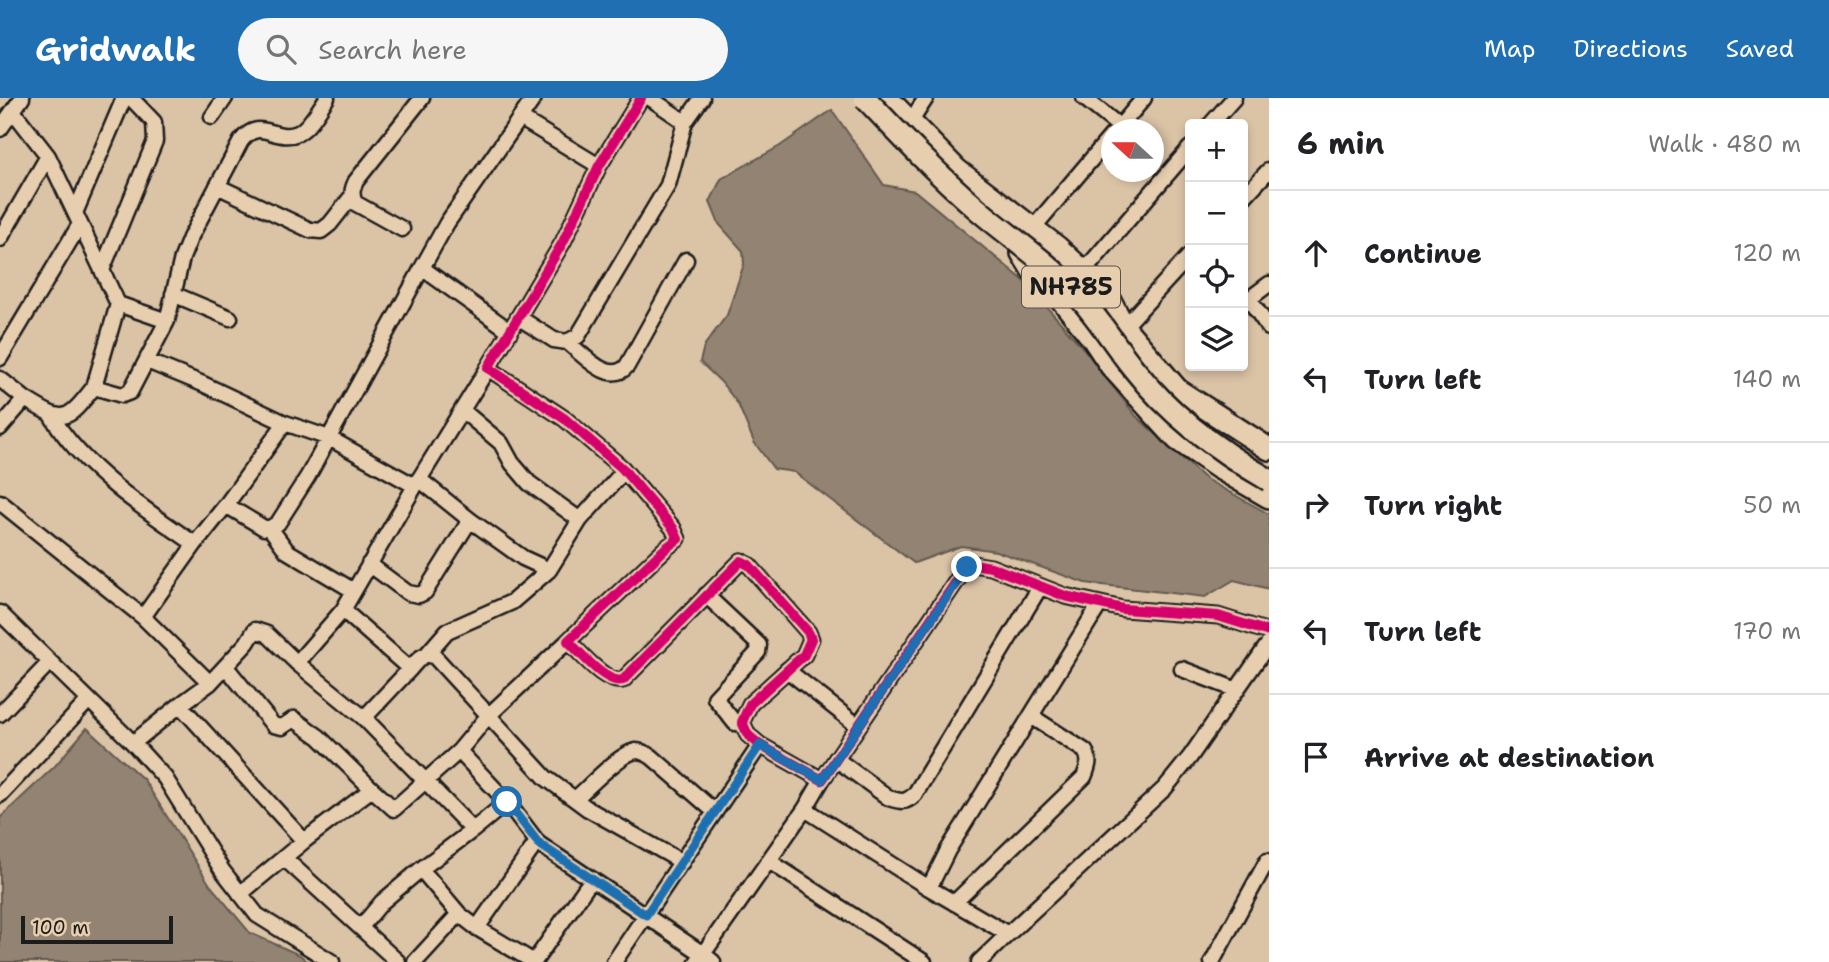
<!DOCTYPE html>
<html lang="en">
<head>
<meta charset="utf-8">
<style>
  :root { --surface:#fff; --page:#f6f6f6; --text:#202124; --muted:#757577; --line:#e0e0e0; --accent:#1f6fb2 }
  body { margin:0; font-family:"Shantell Sans",sans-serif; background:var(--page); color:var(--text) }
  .controls { position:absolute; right:21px; top:21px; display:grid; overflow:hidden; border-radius:7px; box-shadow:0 4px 10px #0003 }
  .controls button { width:63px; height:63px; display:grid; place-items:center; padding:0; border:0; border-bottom:2px solid var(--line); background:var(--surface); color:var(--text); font:35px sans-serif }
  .compass { position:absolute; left:1101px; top:21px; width:63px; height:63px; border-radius:50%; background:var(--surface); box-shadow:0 4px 10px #0003; rotate:291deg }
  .scale { position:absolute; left:21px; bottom:18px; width:152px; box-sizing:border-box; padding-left:7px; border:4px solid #1c1c1c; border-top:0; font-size:19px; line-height:24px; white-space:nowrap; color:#1c1c1c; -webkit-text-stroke:5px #e7ceaf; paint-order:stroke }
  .stop { position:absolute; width:21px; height:21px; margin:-16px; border:5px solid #1f6fb2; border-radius:50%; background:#fff }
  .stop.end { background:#1f6fb2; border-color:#fff; box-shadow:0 2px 7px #0008 }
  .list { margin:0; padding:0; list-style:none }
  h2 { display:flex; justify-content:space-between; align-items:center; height:91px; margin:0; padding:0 28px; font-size:30px }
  h2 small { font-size:23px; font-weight:400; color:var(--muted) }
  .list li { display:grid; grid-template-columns:46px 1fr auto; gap:21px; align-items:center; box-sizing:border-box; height:126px; padding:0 28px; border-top:2px solid var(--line) }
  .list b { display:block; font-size:26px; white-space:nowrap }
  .list em { font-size:23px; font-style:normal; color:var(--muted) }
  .icon { flex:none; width:38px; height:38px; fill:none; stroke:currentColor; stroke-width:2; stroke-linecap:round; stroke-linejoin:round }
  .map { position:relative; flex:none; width:1269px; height:864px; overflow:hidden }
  header { display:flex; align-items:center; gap:42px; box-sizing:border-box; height:98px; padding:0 35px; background:var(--accent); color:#fff }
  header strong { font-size:33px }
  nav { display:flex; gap:38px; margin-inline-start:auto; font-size:24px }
  .search { width:490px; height:63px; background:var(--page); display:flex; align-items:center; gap:18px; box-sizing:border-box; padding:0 24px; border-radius:38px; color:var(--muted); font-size:26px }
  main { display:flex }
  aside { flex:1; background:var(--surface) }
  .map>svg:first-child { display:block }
  .water { fill:#928372; stroke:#635a50; stroke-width:2 }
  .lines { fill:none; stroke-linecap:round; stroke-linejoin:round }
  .minor-casing { stroke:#1c1c1c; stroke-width:19 }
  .major-casing { stroke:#1c1c1c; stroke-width:23 }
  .highway-casing { stroke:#1c1c1c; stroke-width:26 }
  .minor { stroke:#e7ceaf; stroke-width:14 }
  .major { stroke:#e7ceaf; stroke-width:18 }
  .highway { stroke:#e7ceaf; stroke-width:21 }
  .highway-bridge-casing { stroke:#1c1c1c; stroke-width:26; stroke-linecap:butt }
  .highway-bridge { stroke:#e7ceaf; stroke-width:21 }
  .cycleway-casing { stroke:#e7ceaf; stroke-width:15 }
  .cycleway { stroke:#d6006c; stroke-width:10 }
  .route { stroke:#1f6fb2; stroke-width:9 }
  .labels { text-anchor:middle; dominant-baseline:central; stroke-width:6; stroke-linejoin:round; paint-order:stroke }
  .shield { fill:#e7ceaf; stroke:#595148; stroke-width:2 }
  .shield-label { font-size:24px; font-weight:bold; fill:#1c1c1c }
</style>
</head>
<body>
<header>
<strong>Gridwalk</strong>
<div class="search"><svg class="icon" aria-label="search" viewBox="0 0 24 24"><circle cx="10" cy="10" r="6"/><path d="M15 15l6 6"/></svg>Search here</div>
<nav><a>Map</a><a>Directions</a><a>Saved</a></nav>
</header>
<main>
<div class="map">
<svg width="1269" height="864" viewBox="0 0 1269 864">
  <rect width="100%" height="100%" fill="#dbc3a6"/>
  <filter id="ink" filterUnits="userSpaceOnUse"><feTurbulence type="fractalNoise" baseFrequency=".0143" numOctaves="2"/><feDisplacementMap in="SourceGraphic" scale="14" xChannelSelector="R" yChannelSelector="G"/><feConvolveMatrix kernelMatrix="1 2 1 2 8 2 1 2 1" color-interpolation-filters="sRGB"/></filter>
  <g filter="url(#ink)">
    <path class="water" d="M832,12L884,87L915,93L1022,181L1084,251L1136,318L1204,380L1269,416V491L1234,482L1205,499L1085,485L996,453L961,448L914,465L794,374L774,371L754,344L738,306L721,284L700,264L704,248L727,217L744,166L743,153L719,126L710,104L721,81L780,48Z
      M87,630L144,682L210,787L250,835L300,857L308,864H0V720L55,668Z"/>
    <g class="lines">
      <g class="minor-casing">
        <path id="minor" d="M641,0L599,68L563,144L488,270L565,321L622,370L673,430L678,441L666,450L568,543C581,555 606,587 623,582L741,463L749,467L808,534L811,541L804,557L750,606L742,624L748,637L760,647L822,682L962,475L973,466L991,469L1065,498L1123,511L1218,518L1269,534
          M1084,0L1119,28
          M13,13L48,58
          M212,19L225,0
          M520,20L599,68
          M685,24L702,0
          M1211,26L1234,0
          M0,31L22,0
          M906,31L926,0
          M1117,32L1144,0
          M217,88L310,132L321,133L330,126L352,98
          M1243,100L1268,73L1269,75
          M75,115L124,0
          M1034,129L1112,37
          M402,131L355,105C351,96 352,91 356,83L422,0
          M0,141L48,58L118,206L167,223
          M102,172L155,43L154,24L131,0
          M1085,172L1190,50
          M1269,186L1249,201L1269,230
          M173,196L230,220
          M518,219L554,242L567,244L578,238L668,87L685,24L650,0
          M1125,228L1190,157
          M510,233L422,170L447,125L534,0
          M567,244C583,256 609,288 627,268L686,162
          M0,260L80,126
          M147,263L203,286L285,325L329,340L415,388
          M488,270L415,388L343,512L410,571C417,563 424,552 435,559L546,680L588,711L682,764
          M0,281L25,301
          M94,289L118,206
          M462,312L501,345L512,365L529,385L580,422
          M51,317C81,369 146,413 195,446
          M0,330L25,301C64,325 65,326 94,289L122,297L130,294L167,223L182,160L190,140L241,43C260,18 275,45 298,35C310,29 319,11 327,0
          M419,381L470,422
          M0,404L143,519L210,585L180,607
          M226,407L285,325
          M270,430L287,453L354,493
          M369,466L408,495L419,497L425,494L470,422L523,460L549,472L580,422L624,373
          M706,497L759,547L758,554L715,600L735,625L742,624
          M343,512L297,565L364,620L473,732L421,771L459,816
          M0,515L133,645L165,680L222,772L257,817L332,864
          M143,519L195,446L226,407L264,430H270L278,425L308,378L422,170
          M427,556L447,533L512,504L549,472
          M226,569L273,627L282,629L294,621L319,639L372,691
          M1182,571L1237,592
          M787,572L858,628
          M210,585L247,545L255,532L267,536L297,565
          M0,616L50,564
          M364,620L410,571
          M133,645L180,607L304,743
          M459,653L488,618L568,543
          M836,661L889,700C901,704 906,705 915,696L1040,489
          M822,682L805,711L929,790L1008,836L1165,690L1190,659L1269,545
          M0,697L89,602
          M575,701C588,690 620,655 636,653C642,653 647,656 652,659L715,714
          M473,732L507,704
          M284,760L398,864
          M769,763L924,864
          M929,790L948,752L1100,506
          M240,796L304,743L372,691L394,711L459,653L507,704L539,746L703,856L805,711
          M954,805L1084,679C1088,669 1091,662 1085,653L1031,618
          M361,829L382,804L421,771
          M477,830L534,864
          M415,864L459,816L477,830L537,744
          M534,864L592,781
          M614,864L760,647
          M697,864L703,856L713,864
          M979,864L1008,836
          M1212,864L1267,763"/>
      </g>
      <g class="major-casing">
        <path id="major" d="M889,0L958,71L1058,148L1095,182L1110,199L1125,228L1188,302"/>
      </g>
      <g class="highway-casing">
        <path id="highway" d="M1022,155L1036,178L1061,201L1093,241L1111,268L1177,341L1219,370L1269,399
          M1179,293L1269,351"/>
      </g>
      <use href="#minor" class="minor"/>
      <use href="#major" class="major"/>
      <use href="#highway" class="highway"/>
      <g class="highway-bridge-casing">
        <path id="highway-bridge" d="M865,0C901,38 936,75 975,109C1007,137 1043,160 1072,191C1096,216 1113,245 1134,271C1171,318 1218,353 1269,382"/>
      </g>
      <use href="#highway-bridge" class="highway-bridge"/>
      <g class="cycleway-casing">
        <path id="cycleway" d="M641,0L599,68L563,144L488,270L565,321L622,370L673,430L678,441L666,450L568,543C581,555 606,587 623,582L741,463L749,467L808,534L811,541L804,557L750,606L742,624L748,637L760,647L822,682L962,475L973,466L991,469L1065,498L1123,511L1218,518L1269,534"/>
      </g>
      <use href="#cycleway" class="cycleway"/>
    </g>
  </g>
  <g class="lines" filter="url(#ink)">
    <path class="route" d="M507,704L539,746L646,817L760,647L822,682L967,469"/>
  </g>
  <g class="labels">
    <rect class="shield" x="1022" y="168.5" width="98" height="41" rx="5"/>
    <g class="shield-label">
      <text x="1071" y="189">NH785</text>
    </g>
  </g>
</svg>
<div class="controls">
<button>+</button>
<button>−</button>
<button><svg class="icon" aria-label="locate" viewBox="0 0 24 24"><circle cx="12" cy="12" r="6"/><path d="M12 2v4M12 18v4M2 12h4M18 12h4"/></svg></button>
<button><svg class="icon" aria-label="layers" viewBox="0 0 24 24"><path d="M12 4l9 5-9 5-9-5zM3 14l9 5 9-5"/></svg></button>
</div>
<svg class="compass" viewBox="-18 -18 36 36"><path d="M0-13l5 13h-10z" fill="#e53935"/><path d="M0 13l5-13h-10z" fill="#757577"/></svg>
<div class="scale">100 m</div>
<div class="stop" style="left:507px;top:704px"></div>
<div class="stop end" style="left:967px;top:469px"></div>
</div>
<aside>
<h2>6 min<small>Walk · 480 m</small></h2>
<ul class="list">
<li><svg class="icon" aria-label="ahead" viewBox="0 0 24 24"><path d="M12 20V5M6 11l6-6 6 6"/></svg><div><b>Continue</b></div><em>120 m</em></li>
<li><svg class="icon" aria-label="left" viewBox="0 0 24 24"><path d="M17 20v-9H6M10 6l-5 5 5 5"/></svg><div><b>Turn left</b></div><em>140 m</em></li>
<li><svg class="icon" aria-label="right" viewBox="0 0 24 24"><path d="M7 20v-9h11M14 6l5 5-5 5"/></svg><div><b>Turn right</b></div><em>50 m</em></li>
<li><svg class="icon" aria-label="left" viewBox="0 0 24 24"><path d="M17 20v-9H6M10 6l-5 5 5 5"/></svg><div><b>Turn left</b></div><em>170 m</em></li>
<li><svg class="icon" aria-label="arrive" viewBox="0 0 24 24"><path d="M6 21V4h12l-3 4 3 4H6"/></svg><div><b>Arrive at destination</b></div></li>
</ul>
</aside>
</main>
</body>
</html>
